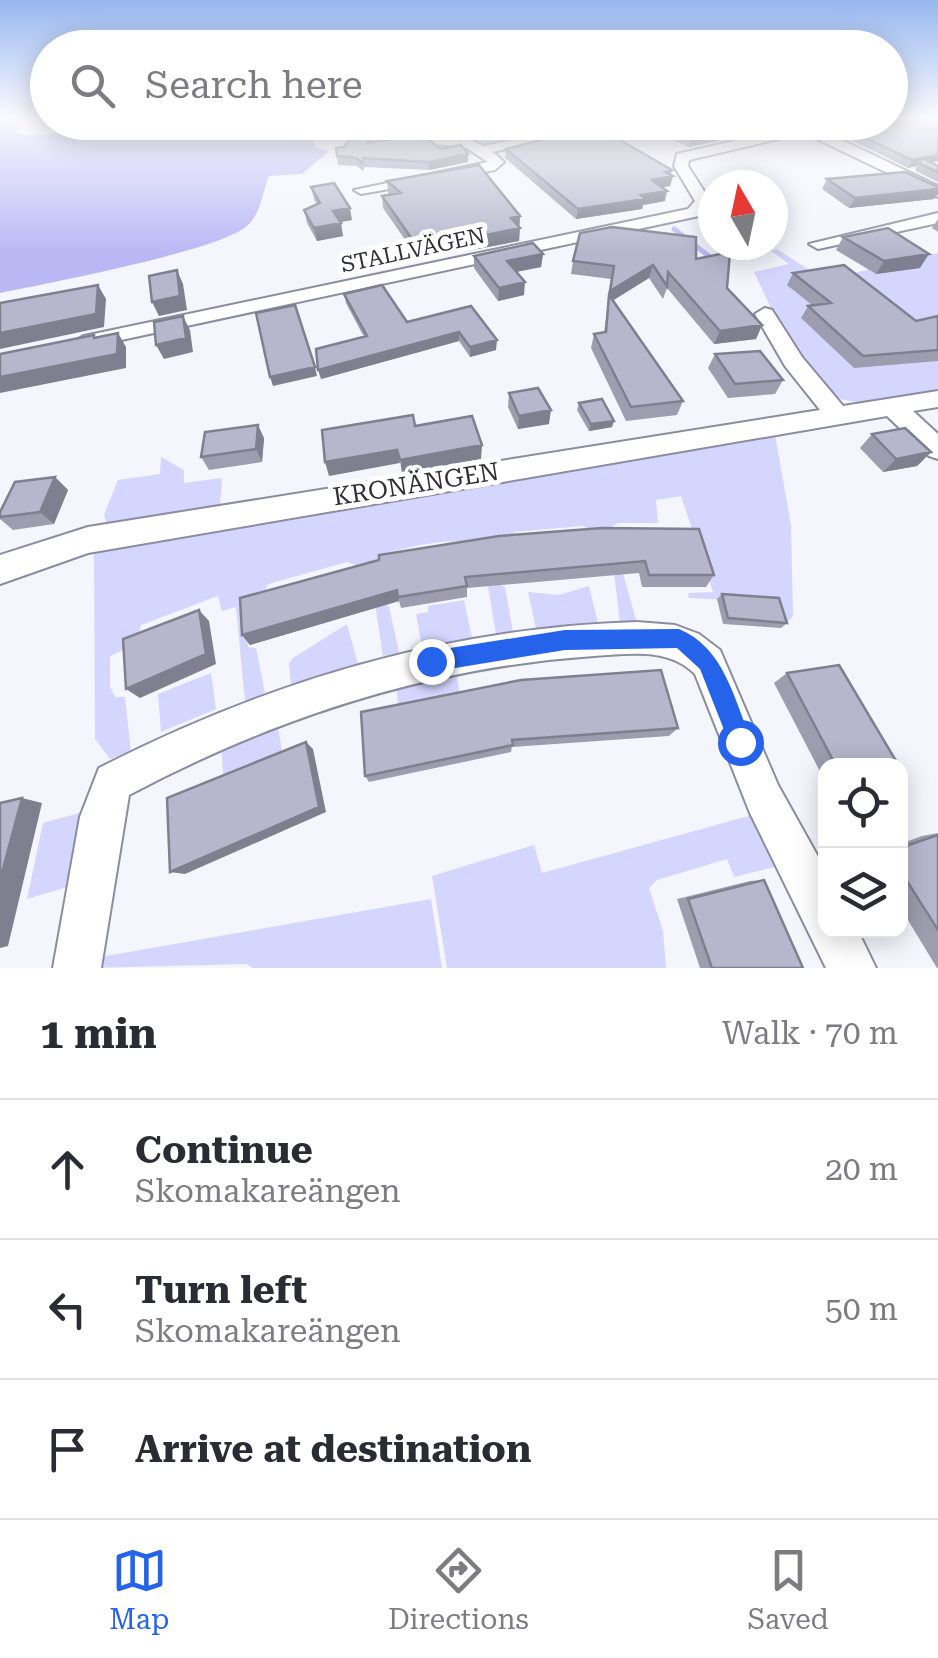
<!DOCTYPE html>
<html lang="en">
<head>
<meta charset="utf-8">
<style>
  :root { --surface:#fff; --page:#f7f7f7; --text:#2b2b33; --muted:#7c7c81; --line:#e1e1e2; --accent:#2563eb }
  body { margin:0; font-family:"Roboto Serif",serif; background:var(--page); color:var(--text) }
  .controls { position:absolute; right:30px; bottom:30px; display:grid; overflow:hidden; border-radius:20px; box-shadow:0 5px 25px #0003 }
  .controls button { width:90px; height:90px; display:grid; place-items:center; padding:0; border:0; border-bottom:2px solid var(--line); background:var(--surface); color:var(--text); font:50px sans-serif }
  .compass { position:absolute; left:698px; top:170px; width:90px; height:90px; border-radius:50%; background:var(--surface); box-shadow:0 5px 25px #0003; rotate:351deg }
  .stop { position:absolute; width:30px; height:30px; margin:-22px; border:8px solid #2563eb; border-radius:50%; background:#fff }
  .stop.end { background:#2563eb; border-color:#fff; box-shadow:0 2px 10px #0008 }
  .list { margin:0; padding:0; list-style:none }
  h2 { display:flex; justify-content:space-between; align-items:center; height:130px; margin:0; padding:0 40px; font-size:42px }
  h2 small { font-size:32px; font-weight:400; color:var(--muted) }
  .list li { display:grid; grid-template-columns:65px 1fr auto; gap:30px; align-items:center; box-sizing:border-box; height:140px; padding:0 40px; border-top:2px solid var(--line) }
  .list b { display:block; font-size:38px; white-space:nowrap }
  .list p { margin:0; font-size:32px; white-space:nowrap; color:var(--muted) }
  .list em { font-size:32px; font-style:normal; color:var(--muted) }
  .icon { flex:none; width:55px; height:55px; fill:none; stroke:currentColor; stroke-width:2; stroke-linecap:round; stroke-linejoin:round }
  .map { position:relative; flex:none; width:938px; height:968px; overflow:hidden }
  .search { position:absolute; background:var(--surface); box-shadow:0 5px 25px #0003; left:30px; right:30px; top:30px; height:110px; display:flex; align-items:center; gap:25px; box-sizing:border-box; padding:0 35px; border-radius:55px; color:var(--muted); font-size:38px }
  .sheet { height:550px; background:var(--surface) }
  nav { display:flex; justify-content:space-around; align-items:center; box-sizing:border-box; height:140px; border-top:2px solid var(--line); background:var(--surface); font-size:28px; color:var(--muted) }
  nav a { display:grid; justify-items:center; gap:5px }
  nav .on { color:var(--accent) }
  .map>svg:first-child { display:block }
  .green { fill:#d5d6fe }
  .forest { fill:#b9b8f5 }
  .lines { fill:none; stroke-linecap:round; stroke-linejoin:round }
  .stream { stroke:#bdbcfa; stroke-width:5 }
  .minor-casing { stroke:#8c8ca0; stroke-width:4 }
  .minor { fill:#fff; fill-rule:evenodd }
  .wall { fill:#9d9daf }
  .shaded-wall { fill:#7f808f }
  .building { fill:#b6b7cc; stroke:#7f808f; stroke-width:2.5 }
  .route { fill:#2563eb }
  .labels { text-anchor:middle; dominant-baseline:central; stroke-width:10; stroke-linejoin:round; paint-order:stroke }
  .far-street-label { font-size:22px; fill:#2f2f38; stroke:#fff }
  .street-label { font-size:25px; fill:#2f2f38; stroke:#fff }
</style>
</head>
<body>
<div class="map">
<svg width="938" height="968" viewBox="0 0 938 968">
  <rect width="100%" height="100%" fill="#f5f5fe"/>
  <path class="green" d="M434,123H530L549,135L487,146Z
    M777,249L825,280L938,253V394L871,405L835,398L784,336L754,272L789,264L771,251Z
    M774,429L791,525L793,616L784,626L775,602L689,598L688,593L713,592L681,496L656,500L658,523H618L610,528L637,623H620L614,573L603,539L583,526L514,532L506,542L499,584L505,587L513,632L496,634L481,545C447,536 415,546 382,554L383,603L389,607L399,652L383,656L370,571L357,574L355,565L347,562L275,582L267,585L263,601L245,606L248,647L256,648L265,693L245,702L236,607L222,611L218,596L141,625L137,644L110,656V687L115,697H125L131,752L110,759L95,739L94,554L148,533Z
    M161,457L184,470V483L222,478L220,508L107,525L104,515L118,480L160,474Z
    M589,586L598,623L536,629L528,592L559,595Z
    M464,600L472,638L422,648L416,614L428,612V606Z
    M347,624L358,664L291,685L289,663L293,658Z
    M454,663L461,698L399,711L395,677Z
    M211,673L216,709L161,732L158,694Z
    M276,715L282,751L223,775L221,737Z
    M83,812L71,886L27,899L43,823Z
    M756,814L778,866L734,877L727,859L657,880L649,888L663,931L666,968H447L432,876L534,845L542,873Z
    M431,899L442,968H253L247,964L88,968L89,959Z"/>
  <path class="forest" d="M0,117H24L16,133C49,142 77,125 109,122C157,118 203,132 250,128L252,133C279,136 302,119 332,125L313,135L315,147L329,151L302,174L269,176C262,192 262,212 248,225C224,250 44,284 0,293Z"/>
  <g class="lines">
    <path class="stream" d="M674,229L710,257"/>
    <g class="minor-casing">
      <path id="minor" d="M599,122H625L493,152L504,162L495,170L361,194L354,190L488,162L465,147L379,139L375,132L468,139L484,146Z
        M791,122H804L938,186V197L804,133L689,160L688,166L711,202L699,216L84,348L73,342L84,336L688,209L695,201L674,166L677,154L795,127Z
        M938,213V223L818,249L809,244Z
        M765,308L772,310L802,357L843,406L938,391V407L913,411L938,434V459L929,456L887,416L88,553L0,584V555L88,527L820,410L785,366L755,314Z
        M637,622L675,625L699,634L720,650L778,785L826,871V931H858L876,968H826L750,813L695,674C668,647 629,654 594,656C429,667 274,718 129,795L101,968H53L80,817L99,768C270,681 445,628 637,622Z"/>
    </g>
    <use href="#minor" class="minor"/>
  </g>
  <path class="wall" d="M377,122L372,142L468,154V162L429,170L365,167L363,171L357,166L338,165L337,156L344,147Z
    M628,122H731V138L689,147Z
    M814,122H890L931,162L938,166V182L916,171V166L908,168Z
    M506,149L673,176L670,186L662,187L665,201L643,205L642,209L576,219L505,158Z
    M827,179L938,187V194L934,199L849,208L822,189Z
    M387,181L520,216L519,241L462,252L455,243L413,251L383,208L382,196L390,195L388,193Z
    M311,187L352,220L340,222L343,236L317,241L307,223L304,210L317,205L314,199Z
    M938,219V232L932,228Z
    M843,237L920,268L876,274L836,250Z
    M543,254L541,267L516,272L524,295L498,301L474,268V256Z
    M696,259L727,288L762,325L756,339L714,344L667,288L663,299L649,278L613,300L683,401L677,415L626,421L591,348L594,334L604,333L611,279L571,274L573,261Z
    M793,273L916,321L938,316V361L854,368L801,318L808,306L812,305L787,285Z
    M344,294L407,322L471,306L496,350L470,357L459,341L321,379L364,337L346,303Z
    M715,354L783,380L775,394L728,398L708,368Z
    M509,393L549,424L518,429L508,407Z
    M579,403L612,427L589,431L577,410Z
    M872,434L931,452L917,466L883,472L860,448Z
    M264,438L262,462L209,470L201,457Z
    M55,477L68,490L54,524L13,530L0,519V512Z
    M602,528L714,575L706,587H642L639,573L467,588V597L401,608L399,601L250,645L242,635Z
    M722,594L787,623L781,628L723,624L717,599Z
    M787,673L899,766H826V783L774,683Z
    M361,712L678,728L669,736L512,747L511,752L369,782L365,776Z
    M938,833V968H937L900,907V844L922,836Z
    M764,880L803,968H700L677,899L750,881Z"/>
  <path class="shaded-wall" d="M374,122H377L369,151L368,143Z
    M735,128L731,138L689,147L692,137Z
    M468,154V162L429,170V162Z
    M938,155V161L920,165L922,158Z
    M921,158L916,166L908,168L912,160Z
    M672,170L670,177L673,176L670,186L649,190L652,180L665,172Z
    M938,189V194L934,199L849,208L855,198Z
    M667,191L665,201L643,205L642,209L576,219L578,209Z
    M350,208L352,220L335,223L333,211Z
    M520,216L519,228L511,218Z
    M341,223L343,236L317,241L314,228Z
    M520,228L519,241L462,252V240Z
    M455,231V243L413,251L412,239Z
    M543,254L541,267L506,274L507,261Z
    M929,254L920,268L876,274L884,261Z
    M653,265L649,278L609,303V295L607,304L610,291Z
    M177,270L183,284L187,310L159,316L152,302Z
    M525,282L524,295L498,301L499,288Z
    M98,285L106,299L104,327L0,349V333Z
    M183,316L190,330L193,352L164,359L156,345Z
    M762,325L756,339L714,344L720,331Z
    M459,332V341L321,379L318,370Z
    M118,333L126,347V368L0,393V377Z
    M497,340L496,350L470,357V347Z
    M315,367L317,376L273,386L270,377Z
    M551,410L549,424L518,429L519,416Z
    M614,421L612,427L589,431L591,424Z
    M258,425L264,438L262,462L256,449Z
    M482,445L481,459L402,473L400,460Z
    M397,450L400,463L329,476L325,462Z
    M931,452L917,466L883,472L896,459Z
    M55,477L68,490L54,524L40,512Z
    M397,590L399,601L250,645L242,635Z
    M199,610L209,621L216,664L140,698L126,689Z
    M306,742L313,749L326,812L185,874L170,872Z
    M22,798L42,803L8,946L0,948V880Z"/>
  <path class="building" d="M890,117H938V155L922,158L938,166V172L920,164L921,158L912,160L831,122H890Z
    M362,122H374L368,143L403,137L428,139L441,149L461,145L468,154L429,162L363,158L362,163L356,158L337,156L336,148L344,147Z
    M655,122H731L735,128L692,137Z
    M596,126L672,170L665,172L673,176L652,180L667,191L641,195L645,199L578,209L506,149Z
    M479,165L520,216L511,218L520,228L462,240L455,231L412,239L382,196L401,193L387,181Z
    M905,172L938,187V189L855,198L827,179Z
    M334,183L350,208L333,211L341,223L314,228L304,210L320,203L311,187Z
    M612,227L696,237V259L730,252L727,288L762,325L720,331L668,272L667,286L653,265L610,291L614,266L573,261L580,233Z
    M888,228L929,254L884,261L843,237Z
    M533,243L543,254L507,261L525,282L499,288L474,256Z
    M844,265L916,321L938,316V350L863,356L808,306L831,303L793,273Z
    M177,270L180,296L152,302L149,276Z
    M98,285L96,314L0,333V303Z
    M382,285L407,322L471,306L497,340L470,347L459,332L318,370L316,349L367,336L344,294Z
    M609,295L683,401L631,407L594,334L606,332Z
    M295,305L315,367L270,377L256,313Z
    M183,316L186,338L156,345L154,322Z
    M118,333L117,354L0,377V354L94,335V338Z
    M760,351L783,380L735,384L715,354Z
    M538,388L551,410L519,416L509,393Z
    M602,399L614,421L591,424L579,403Z
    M413,415L415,426L472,416L482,445L400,460L397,450L325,462L322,430Z
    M258,425L256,449L201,457L205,432Z
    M905,428L931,452L896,459L872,434Z
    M55,477L40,512L0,517V512L15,482Z
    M602,528L699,529L714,575H649L645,561L465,577L467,586L398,597L397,590L242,635L240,598L379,560V555L499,536Z
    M722,594L779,598L787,623L728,618Z
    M199,610L206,654L126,689L123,639Z
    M839,665L899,766H836L787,673Z
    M661,670L678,728L512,740L513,745L365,776L361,712L521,680Z
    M306,742L319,807L170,872L167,798Z
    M22,798L0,880V803Z
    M938,835V930L900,870V848Z
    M764,880L803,968H712L688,899Z"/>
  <linearGradient id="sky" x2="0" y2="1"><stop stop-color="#97b7ef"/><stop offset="0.46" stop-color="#fafaff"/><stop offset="1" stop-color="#fafaff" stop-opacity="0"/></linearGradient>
  <rect width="938" height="253" fill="url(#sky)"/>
  <path class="route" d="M679,629C725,648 734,700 752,742L748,750H732L700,669L677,648L565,650L431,672L421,661L431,651L565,630Z"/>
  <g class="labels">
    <g class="far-street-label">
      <text transform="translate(413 250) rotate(-12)">STALLVÄGEN</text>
    </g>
    <g class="street-label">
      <text transform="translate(416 484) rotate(-9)">KRONÄNGEN</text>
    </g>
  </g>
</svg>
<div class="controls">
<button><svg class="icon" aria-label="locate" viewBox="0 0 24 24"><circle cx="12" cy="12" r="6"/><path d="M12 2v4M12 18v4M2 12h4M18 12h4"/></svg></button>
<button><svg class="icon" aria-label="layers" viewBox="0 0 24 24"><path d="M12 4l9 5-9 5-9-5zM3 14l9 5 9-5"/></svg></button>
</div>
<svg class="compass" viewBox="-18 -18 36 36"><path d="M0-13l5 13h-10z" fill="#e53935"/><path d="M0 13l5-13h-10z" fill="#7c7c81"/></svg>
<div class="stop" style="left:740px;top:742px"></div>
<div class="stop end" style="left:431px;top:661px"></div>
<div class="search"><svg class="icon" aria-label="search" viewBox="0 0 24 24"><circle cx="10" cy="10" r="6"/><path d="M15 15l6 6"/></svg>Search here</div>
</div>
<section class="sheet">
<h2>1 min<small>Walk · 70 m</small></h2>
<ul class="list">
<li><svg class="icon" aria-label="ahead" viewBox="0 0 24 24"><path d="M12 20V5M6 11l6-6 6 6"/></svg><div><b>Continue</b><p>Skomakareängen</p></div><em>20 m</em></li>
<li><svg class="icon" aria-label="left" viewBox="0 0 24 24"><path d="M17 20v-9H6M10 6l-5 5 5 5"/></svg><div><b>Turn left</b><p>Skomakareängen</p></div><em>50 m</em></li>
<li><svg class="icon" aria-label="arrive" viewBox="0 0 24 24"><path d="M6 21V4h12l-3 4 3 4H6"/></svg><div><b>Arrive at destination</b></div></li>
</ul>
</section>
<nav>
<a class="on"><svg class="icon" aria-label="map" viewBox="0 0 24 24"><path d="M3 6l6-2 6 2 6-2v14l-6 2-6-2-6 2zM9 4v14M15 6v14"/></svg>Map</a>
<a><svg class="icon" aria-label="directions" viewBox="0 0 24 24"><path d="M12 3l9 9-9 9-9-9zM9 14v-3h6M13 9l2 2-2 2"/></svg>Directions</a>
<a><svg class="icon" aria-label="saved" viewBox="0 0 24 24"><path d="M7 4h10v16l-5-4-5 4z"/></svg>Saved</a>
</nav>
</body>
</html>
